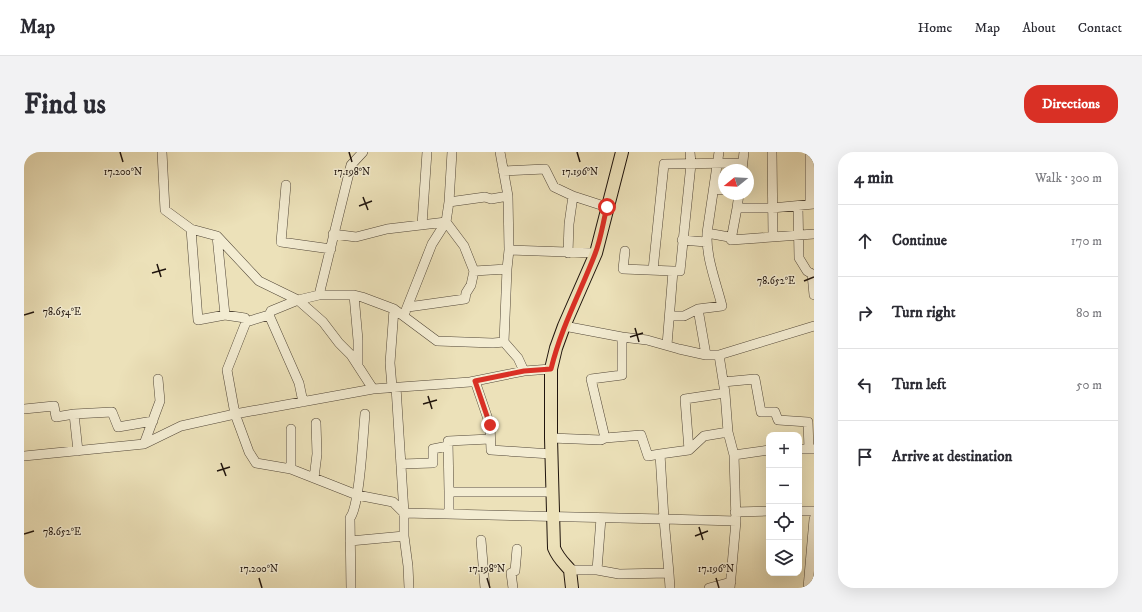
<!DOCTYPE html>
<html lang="en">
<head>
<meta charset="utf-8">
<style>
  :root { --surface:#fff; --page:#f2f2f3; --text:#2b2b33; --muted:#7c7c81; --line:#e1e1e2; --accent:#d93025 }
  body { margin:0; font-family:"IM FELL DW Pica",serif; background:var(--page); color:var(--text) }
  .controls { position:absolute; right:12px; bottom:12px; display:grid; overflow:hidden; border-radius:8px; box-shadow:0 4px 16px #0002 }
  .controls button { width:36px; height:36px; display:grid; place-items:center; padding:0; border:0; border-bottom:1px solid var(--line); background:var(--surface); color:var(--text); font:20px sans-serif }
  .compass { position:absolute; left:694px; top:12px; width:36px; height:36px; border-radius:50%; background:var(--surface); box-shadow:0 4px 16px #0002; rotate:252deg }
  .stop { position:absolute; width:12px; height:12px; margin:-9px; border:3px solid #d93025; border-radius:50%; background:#fff }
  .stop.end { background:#d93025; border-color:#fff; box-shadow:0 1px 4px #0008 }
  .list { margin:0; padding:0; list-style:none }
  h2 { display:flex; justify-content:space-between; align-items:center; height:52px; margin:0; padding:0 16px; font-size:17px }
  h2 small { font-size:13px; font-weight:400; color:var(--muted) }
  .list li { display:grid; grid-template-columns:26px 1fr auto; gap:12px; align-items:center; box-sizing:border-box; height:72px; padding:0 16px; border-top:1px solid var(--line) }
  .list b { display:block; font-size:15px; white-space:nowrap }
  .list em { font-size:13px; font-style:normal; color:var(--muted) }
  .icon { flex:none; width:22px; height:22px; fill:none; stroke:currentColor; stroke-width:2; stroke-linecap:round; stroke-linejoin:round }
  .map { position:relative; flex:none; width:790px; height:436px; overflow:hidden; border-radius:16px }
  header { display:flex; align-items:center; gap:24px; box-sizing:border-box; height:56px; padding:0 20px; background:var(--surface); border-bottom:1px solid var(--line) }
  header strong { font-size:19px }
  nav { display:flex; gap:22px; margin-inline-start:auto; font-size:14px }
  .intro { display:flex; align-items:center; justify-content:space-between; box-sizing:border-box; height:96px; padding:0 24px }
  h1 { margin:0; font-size:28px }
  .button { padding:10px 18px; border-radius:16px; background:var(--accent); color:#fff; font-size:14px; font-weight:700 }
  main { display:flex; gap:24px; padding:0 24px }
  aside { flex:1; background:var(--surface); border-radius:16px; box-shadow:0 4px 16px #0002 }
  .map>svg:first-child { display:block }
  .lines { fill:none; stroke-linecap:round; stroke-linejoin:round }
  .minor-casing { stroke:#524738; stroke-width:10 }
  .major-casing { stroke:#1f140d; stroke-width:14 }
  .minor { stroke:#f3ecd2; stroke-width:9 }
  .major { stroke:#ece1b9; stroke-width:12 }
  .route { stroke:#d93025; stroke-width:5 }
  .ticks { fill:none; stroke:#1f140d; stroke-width:1.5 }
  .ticks-label { font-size:10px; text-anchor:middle; fill:#1f140d; stroke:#f3ecd2; stroke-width:3; stroke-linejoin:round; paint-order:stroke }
</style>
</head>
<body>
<header>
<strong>Map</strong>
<nav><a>Home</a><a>Map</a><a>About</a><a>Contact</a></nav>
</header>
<div class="intro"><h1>Find us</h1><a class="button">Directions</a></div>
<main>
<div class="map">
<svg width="790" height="436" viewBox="0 0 790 436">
  <rect width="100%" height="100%" fill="#ece1b9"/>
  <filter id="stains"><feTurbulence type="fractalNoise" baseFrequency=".005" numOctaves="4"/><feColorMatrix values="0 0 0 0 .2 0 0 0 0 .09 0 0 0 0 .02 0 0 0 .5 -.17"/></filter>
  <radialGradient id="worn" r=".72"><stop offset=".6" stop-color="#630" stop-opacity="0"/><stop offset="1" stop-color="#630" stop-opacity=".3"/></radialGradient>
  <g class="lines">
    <g class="minor-casing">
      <path id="minor" d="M138,0L141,58L167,77L193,84L235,129L274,148L299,170L315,191L327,203L349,237
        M476,0L484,44L485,98L483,117L480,190L494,206L500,219
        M695,0L683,81L705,85L707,88L790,82
        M748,0L749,85
        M718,18L720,0
        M479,19L521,17L530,35L549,44L583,55
        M262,33L257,90L307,97
        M690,37L700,38
        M715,42L713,56H748L790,52
        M425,50L461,45L467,47L484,44
        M786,52V0
        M774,54L775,106L783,119L788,122
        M398,73L403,0
        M167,77L174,168L201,163L221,166L222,170
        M309,82L332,85L363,77L422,70L440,94L450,119L483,117
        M193,84L201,163
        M658,88L682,90
        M707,88L713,56
        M485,98L572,101
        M601,99L599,117L649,119
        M544,101L545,72L549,44
        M629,118L640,12L718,11
        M790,122H788L790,143
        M295,143L327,13L339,0
        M330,143L334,188V213
        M384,155L441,147L442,141L447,133L450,119
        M674,157L698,154C692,130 682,106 683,81
        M245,163L275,231L279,250
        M380,163L408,92L422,70L425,50L428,0
        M646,164H660L674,157L682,203
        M540,174L598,185L623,188L655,197L682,203H695L790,174
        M480,190L469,191L413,189L370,157L338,145L330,143H295L274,148L247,159L245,163L222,170L203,218L211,262L225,300L232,311L267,317L333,343L369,350L380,361L640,367L645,421
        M643,193L649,119H656L667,12L666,0
        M695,203L701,241L704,280L710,303L712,369L706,436
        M451,229L466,273L467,298L527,302
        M699,230L731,227L737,260H751L754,268L784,270L785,297
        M368,235L366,211L370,157
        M372,235L380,361V384L384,414L385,436
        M0,257L30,254L32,265L50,262
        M267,277V317
        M527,286L577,288L581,286L617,283L624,304L636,302L640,367L712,369
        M581,286L567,227L598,223V185
        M120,292L136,249L134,227
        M775,297H790
        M665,298L661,247L701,241
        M54,299L50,262L88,260L94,275L129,269
        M636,302L665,298L680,284L704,280
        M710,303L745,298
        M0,304L120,292L157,274L211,262L349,237L446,230L500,219L527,217
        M377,312L409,311V297L424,294
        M290,326L293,302L292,271
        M425,340L424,289L466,287
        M775,359H790
        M711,360L745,359
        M425,361V340H528
        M457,388L461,436
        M326,389L380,384
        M546,418H573L595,422L645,421L646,436
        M573,418L577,366
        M327,436L326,366C336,354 339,281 341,262
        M489,436L487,421L491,419L493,397
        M685,436L707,430
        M784,436L790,367"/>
    </g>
    <g class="major-casing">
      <path id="major" d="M548,436L546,418C539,410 534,406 530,396L527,286V217L532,196L540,174L572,101L598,0"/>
    </g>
    <use href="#minor" class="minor"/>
    <use href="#major" class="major"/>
  </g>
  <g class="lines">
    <path class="route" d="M466,273L451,229L500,219L527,217C537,176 556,141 571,102C577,87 579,70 583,55"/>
  </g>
  <path class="ticks" d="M96,0L99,10M325,0L328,10M553,0L556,10M339,45L344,58M335,54L348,49M133,112L137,125M128,121L142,117M780,129L790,125M0,163L10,160M611,176L615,190M606,185L619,181M404,244L408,257M399,252L413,248M197,311L202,324M193,319L206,315M675,375L679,388M0,382L10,379M671,384L684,379M235,426L238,436M463,426L466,436M692,426L695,436"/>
  <g class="ticks-label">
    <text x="99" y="23">17.200°N</text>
    <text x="328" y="23">17.198°N</text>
    <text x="556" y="23">17.196°N</text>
    <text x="752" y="132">78.652°E</text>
    <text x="38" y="163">78.654°E</text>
    <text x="38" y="383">78.652°E</text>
    <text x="235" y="420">17.200°N</text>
    <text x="463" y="420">17.198°N</text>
    <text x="692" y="420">17.196°N</text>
  </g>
  <rect width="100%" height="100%" filter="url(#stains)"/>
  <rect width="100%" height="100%" fill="url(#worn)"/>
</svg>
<div class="controls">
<button>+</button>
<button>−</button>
<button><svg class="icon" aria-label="locate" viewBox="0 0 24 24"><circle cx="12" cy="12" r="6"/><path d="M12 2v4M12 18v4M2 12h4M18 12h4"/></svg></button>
<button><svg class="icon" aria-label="layers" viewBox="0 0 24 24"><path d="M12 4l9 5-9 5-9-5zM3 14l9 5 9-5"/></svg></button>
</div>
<svg class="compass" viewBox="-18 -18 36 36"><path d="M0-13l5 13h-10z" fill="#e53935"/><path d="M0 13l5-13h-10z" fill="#7c7c81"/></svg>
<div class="stop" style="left:583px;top:55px"></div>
<div class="stop end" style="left:466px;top:273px"></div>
</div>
<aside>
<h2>4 min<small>Walk · 300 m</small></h2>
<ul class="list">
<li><svg class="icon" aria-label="ahead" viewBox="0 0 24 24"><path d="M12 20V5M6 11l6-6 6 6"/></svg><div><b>Continue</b></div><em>170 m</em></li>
<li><svg class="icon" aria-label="right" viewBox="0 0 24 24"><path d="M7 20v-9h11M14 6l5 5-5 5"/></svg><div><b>Turn right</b></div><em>80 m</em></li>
<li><svg class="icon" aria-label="left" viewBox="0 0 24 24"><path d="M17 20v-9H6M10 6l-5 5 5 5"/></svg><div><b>Turn left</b></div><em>50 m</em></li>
<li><svg class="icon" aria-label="arrive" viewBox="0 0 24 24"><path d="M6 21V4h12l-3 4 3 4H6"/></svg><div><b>Arrive at destination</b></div></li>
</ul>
</aside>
</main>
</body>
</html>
